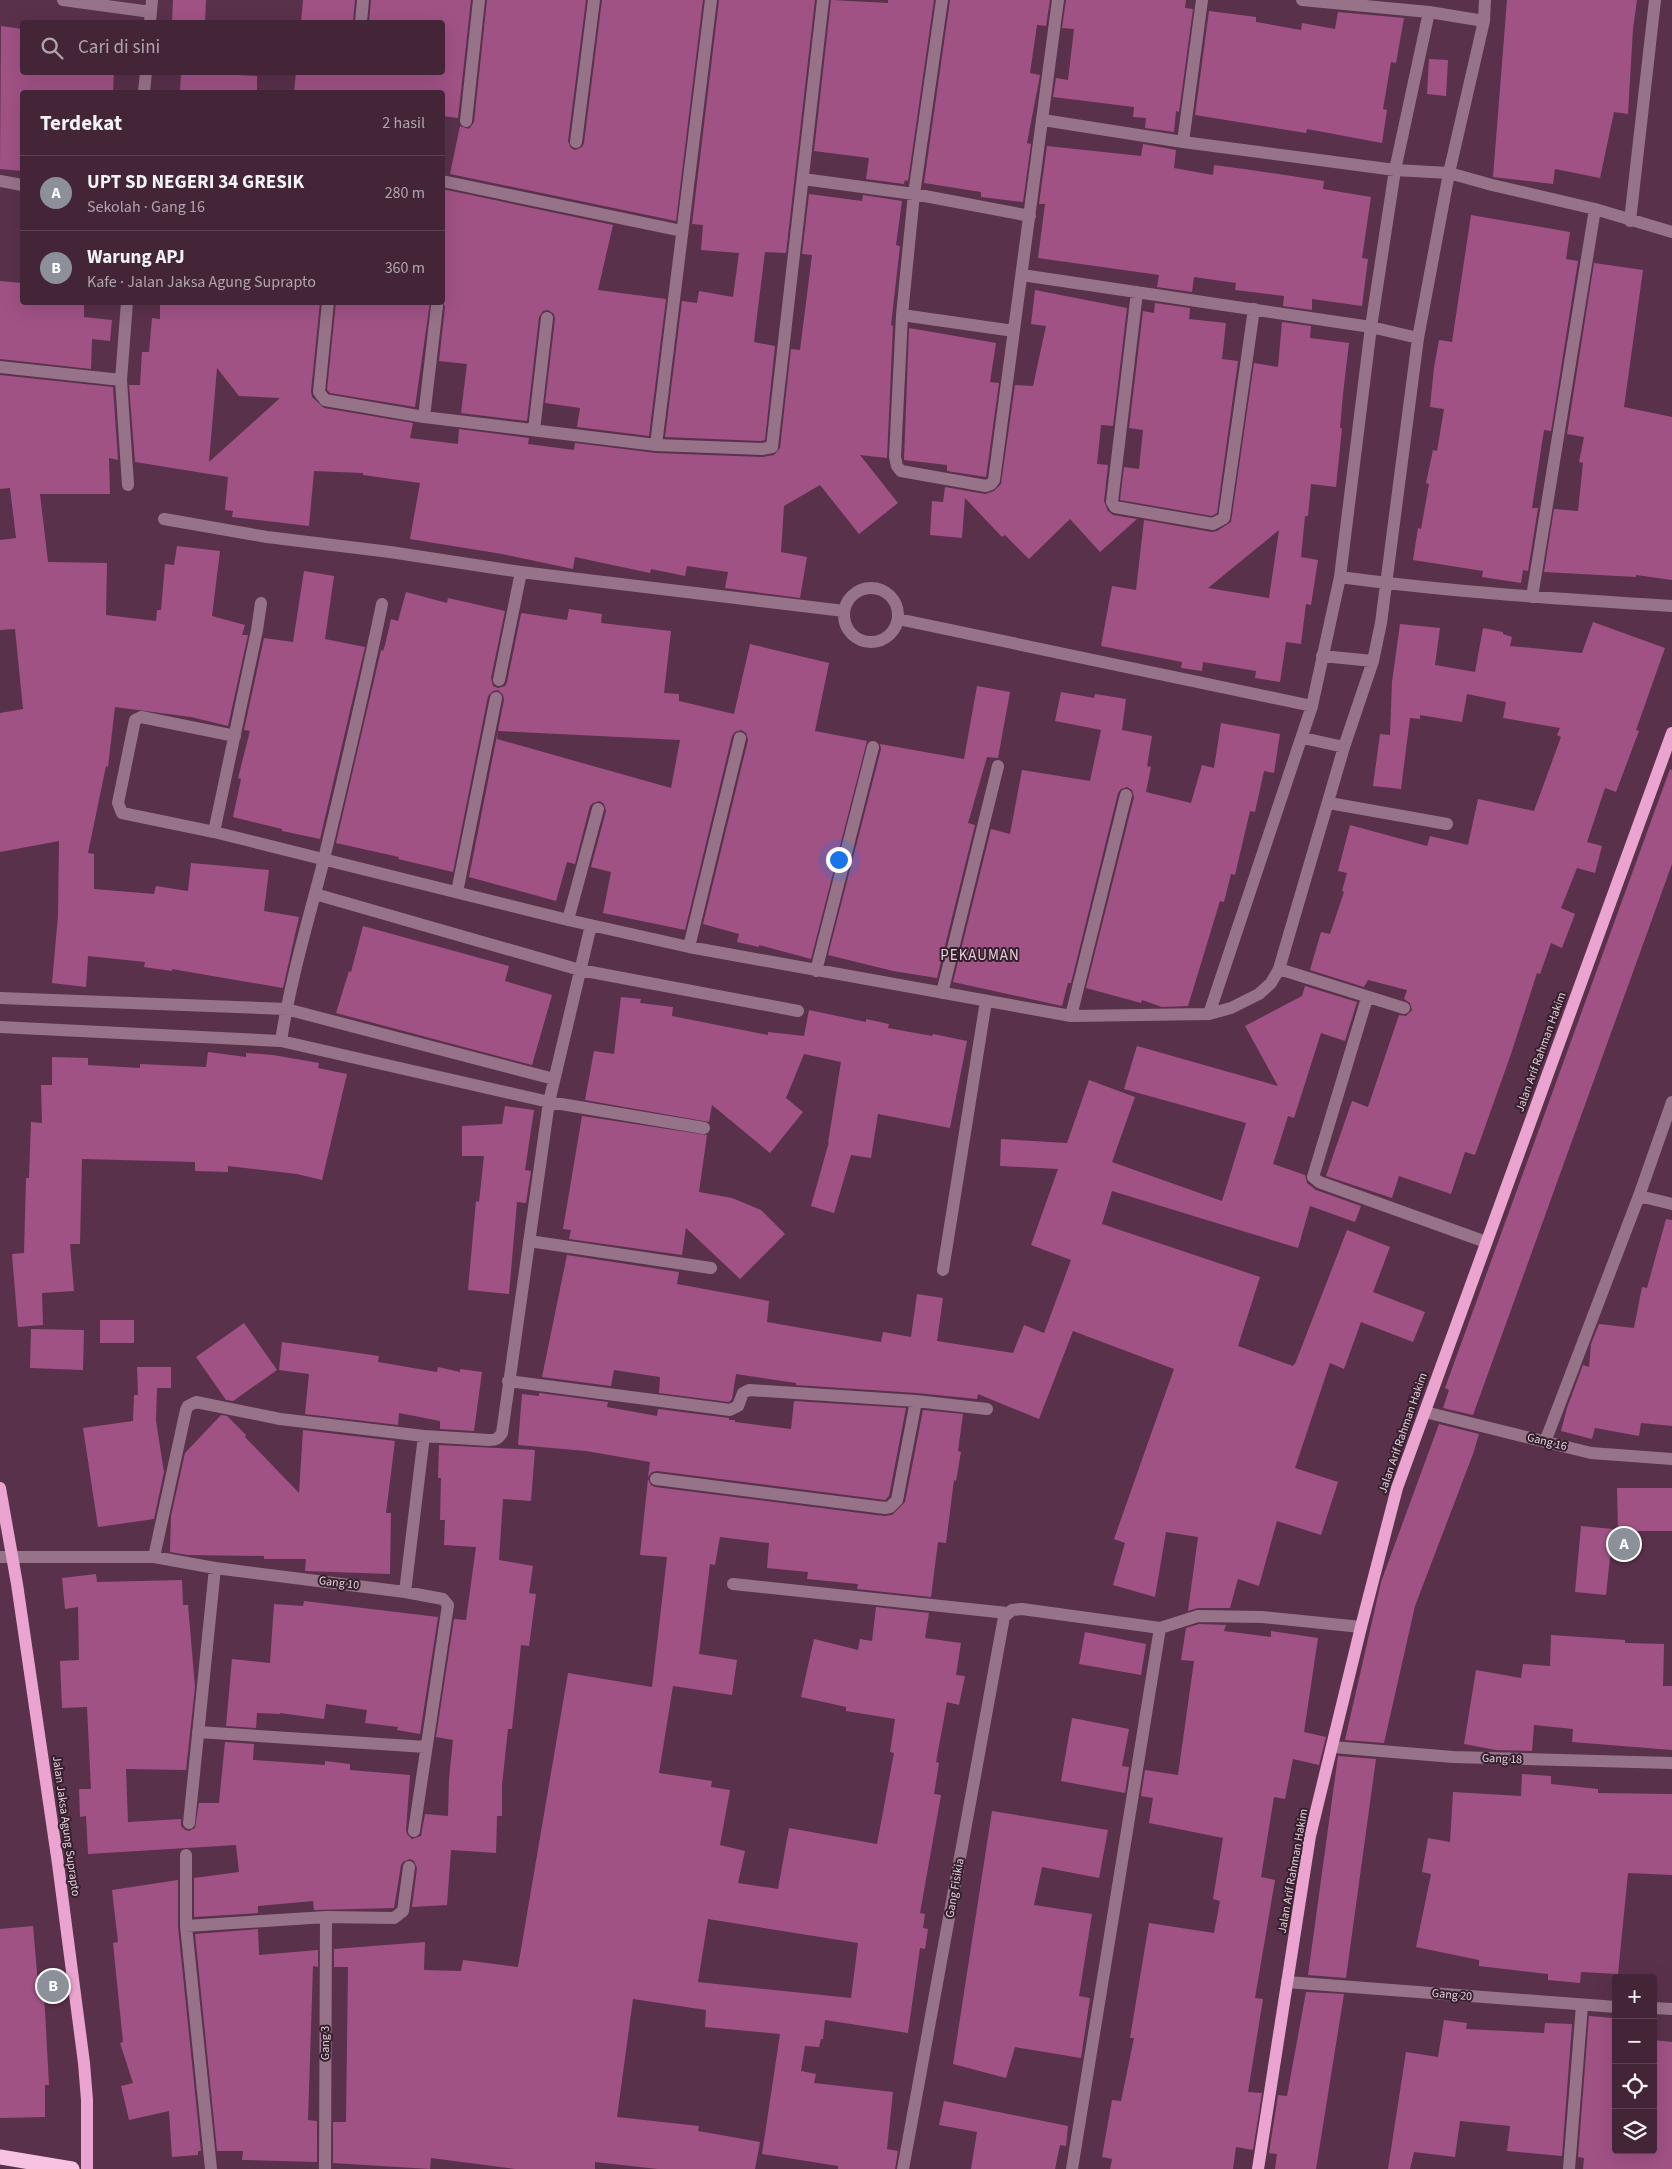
<!DOCTYPE html>
<html lang="id">
<head>
<meta charset="utf-8">
<style>
  :root { --surface:#442538; --page:#4b2d40; --text:#f1f3f6; --muted:#afa5ae; --line:#5c4253; --accent:#8c9099 }
  body { margin:0; font-family:"Source Sans 3",sans-serif; background:var(--page); color:var(--text) }
  .controls { position:absolute; right:15px; bottom:15px; display:grid; overflow:hidden; border-radius:5px; box-shadow:0 5px 20px #0002 }
  .controls button { width:45px; height:45px; display:grid; place-items:center; padding:0; border:0; border-bottom:1px solid var(--line); background:var(--surface); color:var(--text); font:25px sans-serif }
  .you { position:absolute; left:838px; top:859px; width:18px; height:18px; margin:-12px; border:4px solid #fff; border-radius:50%; background:#1a73e8; box-shadow:0 0 0 8px #1a73e833 }
  .badge { display:grid; place-items:center; width:32px; height:32px; border-radius:50%; background:var(--accent); color:#fff; font-size:16px; font-weight:700 }
  .pin { position:absolute; translate:-50% -50%; border:2px solid #fff; box-shadow:0 1px 5px #0006 }
  .list { margin:0; padding:0; list-style:none }
  h2 { display:flex; justify-content:space-between; align-items:center; height:65px; margin:0; padding:0 20px; font-size:21px }
  h2 small { font-size:16px; font-weight:400; color:var(--muted) }
  .list li { display:grid; grid-template-columns:32px 1fr auto; gap:15px; align-items:center; box-sizing:border-box; height:75px; padding:0 20px; border-top:1px solid var(--line) }
  .list b { display:block; font-size:19px; white-space:nowrap }
  .list p { margin:0; font-size:16px; white-space:nowrap; color:var(--muted) }
  .list em { font-size:16px; font-style:normal; color:var(--muted) }
  .icon { flex:none; width:28px; height:28px; fill:none; stroke:currentColor; stroke-width:2; stroke-linecap:round; stroke-linejoin:round }
  .map { position:relative; flex:none; width:1672px; height:2169px; overflow:hidden }
  .search { position:absolute; background:var(--surface); box-shadow:0 5px 20px #0002; left:20px; top:20px; width:425px; height:55px; display:flex; align-items:center; gap:12px; box-sizing:border-box; padding:0 18px; border-radius:5px; color:var(--muted); font-size:19px }
  .panel { position:absolute; background:var(--surface); box-shadow:0 5px 20px #0002; left:20px; top:90px; width:425px; height:215px; border-radius:5px }
  .map>svg:first-child { display:block }
  .building { fill:#a05285; fill-rule:evenodd }
  .lines { fill:none; stroke-linecap:round; stroke-linejoin:round }
  .minor { stroke:#977389; stroke-width:12 }
  .major { stroke:#eba3cf; stroke-width:12 }
  .highway { stroke:#f8c3e2; stroke-width:15 }
  .labels { text-anchor:middle; dominant-baseline:central; stroke-width:4; stroke-linejoin:round; paint-order:stroke }
  .street-label { font-size:12px; fill:#ead0df; stroke:#33202c }
  .quarter-label { font-size:15px; letter-spacing:1px; fill:#ead0df; stroke:#33202c }
</style>
</head>
<body>
<div class="map">
<svg width="1672" height="2169" viewBox="0 0 1672 2169">
  <rect width="100%" height="100%" fill="#5a314b"/>
  <path class="building" d="M173,0H206L205,22H172Z
    M303,0H355L353,22H301Z
    M371,0H471L458,118L442,116V92H294L296,72H442V22H369Z
    M487,0H586L568,141L571,148L575,150L582,147L584,143L602,0H703L676,221L450,174L460,126L469,129L474,122Z
    M719,0H815L786,253L765,252L757,316L754,342L775,346L765,440L761,441L665,437L682,301L697,303L699,291L733,297L739,253L701,250L703,225L692,224Z
    M831,0L888,3V0H934L908,181L905,180L904,184L866,179L869,158L814,151Z
    M950,0H1050L1046,26L1037,25L1030,73L1040,75L1027,143L1031,144L1023,202L981,197V192L924,183Z
    M1066,0H1186L1185,8L1193,9L1179,112L1176,111L1174,132L1145,128L1146,118L1133,117L1134,107L1053,97L1056,78L1068,80L1074,29L1062,28Z
    M1507,0H1637L1633,29L1628,114L1614,112L1600,178L1555,169L1553,184L1493,177Z
    M1209,11L1256,17V22L1301,30L1302,23L1335,29L1338,12L1404,18L1396,63L1391,62L1383,109L1387,110L1382,143L1307,129L1306,133L1195,115Z
    M1,26L22,29V72H114L113,92H22V171L0,169Z
    M1429,59L1448,60L1446,96L1427,94Z
    M181,72H220V74L257,76V92H180Z
    M1143,144L1176,150L1174,168L1213,175L1214,165L1251,170L1324,181L1323,189L1371,197L1362,258L1368,259L1362,306L1312,299V310L1283,306L1284,296L1235,290L1236,283L1194,277L1192,292L1157,287L1159,275L1038,258L1045,204H1039L1047,146L1141,156Z
    M442,189L613,225L598,290L666,299L649,436L577,427L580,408L545,403L555,319L554,314L548,310L543,311L539,317L527,421L461,413L467,364L439,361L445,307L442,300Z
    M809,194L862,201L863,195L902,201L896,245L900,246L891,325L893,326L887,458L860,455L898,503L859,534L820,485L784,506L781,552L807,557L800,598L725,588L728,572L687,566L685,576L651,569L650,573L575,557L573,569L502,554L410,539L420,483L363,475V473L314,471L309,526L232,517L233,511L225,510L228,477L135,462L129,385H140L142,352H149L152,318L160,319V302H320L311,391L312,397L324,408L413,423L410,438L458,444L459,429L529,438L528,444L574,450L575,443L656,453L762,457L774,455L780,448L791,349L800,350L812,255L802,254ZM217,368L239,396L280,398L209,462Z
    M1471,215L1570,232L1566,259L1578,261L1551,431L1544,430L1532,508H1538L1528,571L1523,570L1521,583L1482,577L1483,571L1413,560L1418,528L1421,529L1429,484L1426,483L1433,450L1437,451L1444,409L1430,407L1434,368L1439,340L1452,342Z
    M1594,263L1643,270L1624,407L1672,417V580L1636,575V577L1544,572L1554,509L1578,511L1583,463L1579,462L1584,437L1567,434Z
    M0,281L22,283V302H84V317L112,320L110,341L92,339L91,369L0,359Z
    M1035,290L1127,308L1113,426L1101,425L1097,464L1108,465L1104,501L1108,511L1113,515L1137,519L1100,552L1070,519L1029,559L1005,535L1002,537L965,498L962,538L930,535L932,501L943,502L945,487L985,494L994,491L1001,484L1015,385L1033,386L1046,326L1031,324Z
    M336,302H430L415,407L330,393L327,390Z
    M1155,303L1190,308L1189,319L1226,323L1222,359L1238,361L1217,513L1212,516L1120,500L1124,467L1139,469L1143,430L1129,428L1143,311L1154,313Z
    M1282,322L1311,326L1310,338L1349,343L1343,394L1340,428H1342L1336,487L1311,484L1308,516H1305L1301,557L1318,560L1311,605L1306,604L1301,644L1286,642L1280,682L1255,678L1256,671L1203,662L1202,671L1181,668L1182,662L1101,646L1112,586L1136,590L1144,520L1212,532L1217,531L1231,522L1254,363L1278,367ZM1279,530L1269,598L1208,588Z
    M909,328L996,343L990,382L999,383L986,477L947,471V465L904,460Z
    M0,375L113,387L118,460L109,458L110,494H40L48,562L107,563L106,615L156,621L157,610H161L165,564L174,565L177,546L220,551L212,616L245,625L242,635H248L228,726L191,717L115,707L108,767L106,766L88,853L94,854V889L154,894L156,886L188,891L191,863L269,870L264,911L299,917L283,988L172,969V971L144,967L145,962L88,956L86,987L52,983L58,916L59,841L0,852V713L23,709L15,629L0,630V540L16,538L10,488L0,489Z
    M304,571L334,576L325,639L365,647L320,839L282,831V829L233,817L241,779L238,778L250,731L244,730L264,638L293,642Z
    M406,592L447,603L448,598L505,611L491,678L493,686L498,688L505,686L507,682L521,614L522,613L567,620L569,609L602,614L601,623L671,631L664,693L679,694V701L734,714L750,644L829,663L815,731L867,741L811,959L759,945V947L737,942L739,934L703,924L748,740L746,733L741,730L735,732L732,736L685,930L603,913L611,872L591,867L606,811L604,804L600,801L593,803L590,806L575,864L567,862L556,901L469,877L504,700L503,695L498,690L493,691L488,696L453,872L398,859L399,857L336,843L381,650L383,651L385,645L391,619L398,621ZM498,731L680,740L671,788L497,739Z
    M1593,622L1665,648L1636,730L1639,731L1616,792L1605,788L1587,842L1602,846L1595,873L1577,868L1561,908L1575,914L1562,948L1551,943L1540,974L1537,973L1511,1054L1475,1155L1465,1152L1451,1194L1399,1176L1392,1198L1326,1176L1352,1101L1368,1107L1399,1015L1406,1016L1412,1010L1410,1003L1404,999L1407,990L1368,980L1364,987L1310,970L1321,932L1330,934L1344,892L1342,891L1347,873L1338,871L1350,825L1427,846L1430,836L1468,845L1478,799L1534,811L1561,737L1557,735L1560,728L1503,718L1506,702L1467,694L1462,722L1420,715V719L1410,718L1401,789L1373,786L1380,734L1390,735L1392,682L1400,624L1440,628L1435,665L1475,672L1483,628L1503,632V634L1512,637L1510,646L1582,653Z
    M977,686L1010,692L998,758L987,757L968,823L975,825L937,978L893,971L828,955L881,749L880,744L964,759Z
    M1061,692L1094,698L1095,694L1126,699L1122,730L1152,736L1147,766L1151,767L1146,792L1191,803L1202,765L1214,768L1221,723L1280,734L1274,773L1264,771L1255,812L1250,811L1235,875L1231,874L1224,902L1220,901L1188,1006L1162,1007L1142,1000L1141,1003L1086,988L1134,797L1132,790L1127,787L1121,789L1118,793L1071,983H1068L1062,1006L953,982L991,829L1010,834L1022,770L1090,781L1101,730L1055,721Z
    M1670,769L1672,770V864L1473,1415L1443,1408L1449,1390L1445,1388Z
    M363,926L509,966L505,981L552,995L532,1065L336,1013L349,971L351,972Z
    M1305,986L1357,1002L1345,1041L1321,1033L1294,1118L1288,1116L1273,1164L1305,1175L1307,1183L1316,1190L1361,1206L1355,1222L1310,1206L1298,1248L1112,1191L1102,1224L1260,1277L1238,1346L1293,1366L1294,1364H1295L1347,1230L1390,1247L1373,1292L1425,1312L1413,1342L1361,1322L1344,1369L1330,1363L1295,1468L1338,1482L1321,1535L1277,1521L1259,1586L1238,1579L1230,1608H1198L1188,1611L1198,1537L1166,1532L1155,1597L1113,1585L1125,1543L1114,1539L1174,1369L1073,1331L1039,1419L978,1394L977,1399L917,1393L796,1385V1383L736,1374L732,1399L729,1402L659,1393L660,1377L614,1370L611,1386L542,1377L567,1255L679,1272L677,1284L769,1301L767,1322L881,1342L883,1332L911,1337L917,1294L943,1298L937,1341L1013,1353L1024,1325L1044,1333L1071,1260L1031,1245L1058,1169L1000,1166L1001,1139L1067,1143L1089,1080L1135,1097L1112,1162L1222,1201L1246,1123L1124,1089L1137,1046L1278,1086L1245,1026L1302,996Z
    M621,997L641,999L640,1003L673,1007L672,1016L768,1035V1032L804,1036L809,1010L866,1022V1019L889,1024L888,1028L932,1036L933,1034L967,1041L950,1128L878,1114L871,1158L851,1155L834,1213L811,1206L829,1142L828,1143L841,1062L804,1054L786,1098L803,1112L770,1153L712,1105L709,1122L585,1100L594,1051L614,1054Z
    M208,1052L246,1057V1053L273,1055L319,1063L318,1068L347,1074L322,1180L297,1174L228,1166V1172L195,1171V1162L82,1159L80,1244H70L74,1291L42,1293L43,1325L18,1327L12,1254L24,1253L26,1178H29L31,1122L42,1123L41,1085H52V1057L88,1058V1065L140,1068V1064L206,1067Z
    M505,1106L534,1110L525,1170L531,1171L526,1203L517,1202L509,1294L468,1290L476,1201L479,1202L484,1156H462V1126L502,1124Z
    M582,1116L707,1135L699,1192L732,1198L761,1210L785,1234L740,1279L686,1228L682,1255L569,1239L571,1230L563,1229Z
    M1666,1219L1672,1220V1426L1641,1423L1639,1436L1595,1428L1592,1439L1561,1431L1567,1408L1583,1365L1589,1367L1591,1344L1599,1324L1634,1328L1642,1287L1647,1288Z
    M100,1320H134V1343H100Z
    M244,1323L277,1370L233,1401L226,1400L196,1357Z
    M31,1329L84,1330L83,1370L30,1368Z
    M282,1342L379,1356L378,1362L437,1372L438,1367L460,1372V1369L482,1372L474,1431L440,1429V1421L399,1413L398,1425L305,1414L309,1374L279,1370Z
    M137,1367H171V1388H157L156,1421L164,1472L154,1519L98,1527L83,1428L133,1421L134,1395H138Z
    M539,1393L608,1402L607,1407L657,1416L658,1409L729,1418V1420H735V1422L791,1429L794,1401L906,1408L889,1496L885,1500L657,1471L652,1472L648,1477L650,1462L586,1451L518,1445L522,1394L539,1396Z
    M923,1410L963,1414L958,1451L961,1452L956,1481L954,1480L946,1543L938,1542L931,1597L857,1589L858,1584L807,1579L808,1572L767,1568L769,1543L720,1537L715,1565L710,1564L699,1654L737,1660L732,1695L673,1686L659,1773L712,1781L711,1787L730,1790L720,1845L745,1851L738,1883L778,1889L789,1828L877,1844L894,1753L890,1752L895,1719L846,1711V1707L801,1697L814,1639L858,1650L860,1639L872,1641L876,1607L929,1613L925,1638L961,1643L956,1675L965,1676L959,1705L947,1702L936,1762L939,1763L934,1794L941,1795L920,1913L925,1914L923,1928L928,1929L925,1949L920,1948L908,2033L825,2020L823,2039H821L819,2047L805,2046L801,2071L816,2074L814,2083L893,2092L887,2149L898,2151L895,2169H838V2166L762,2154L780,2034L705,2027L706,2010L633,1999L617,2117L699,2126L698,2131L760,2142L755,2169H658L595,2162V2169H515L431,2158L430,2169L333,2163V2122H346L348,1967H334V1949L425,1942L424,1970L461,1971L463,1960L518,1967L568,1673L652,1687L667,1557L640,1555L648,1479L651,1485L655,1487L884,1516L892,1515L905,1502ZM708,1919L858,1943L851,1998L698,1982Z
    M221,1415L227,1416L246,1435L245,1437L299,1493L303,1430L395,1441L386,1513H391L390,1574L305,1571L306,1559H264V1556L188,1555L170,1552L171,1516L185,1453Z
    M1439,1424L1479,1434L1473,1454L1415,1606L1384,1743L1345,1740L1381,1582Z
    M439,1445L535,1450L531,1501L503,1499L499,1560L533,1566L529,1593L536,1594L529,1646L521,1645L512,1729H508L502,1785V1816H497L496,1853L451,1850L447,1905L412,1907L417,1868L414,1861L410,1859L403,1862L401,1865L394,1908L314,1910L313,1901L258,1906V1913L194,1917V1878L239,1872L236,1845L88,1854L86,1816L80,1817L79,1789H91L87,1707L62,1708L60,1661L79,1660L78,1607L65,1609L62,1578L96,1574L97,1582L182,1580L183,1605H188L195,1687L186,1770L126,1769L128,1822L181,1819V1826L185,1830L189,1831L195,1828L199,1803H219L225,1742L254,1744L253,1760L325,1765V1761L350,1764V1770L410,1775L406,1830L407,1834L412,1839L421,1836L425,1814L448,1816L449,1779L453,1740L436,1737L454,1619L466,1620L476,1547L444,1545L445,1520H440L441,1478H438Z
    M1617,1488H1672V1531H1618Z
    M1581,1526L1613,1529L1606,1595L1575,1592Z
    M304,1601L438,1617L420,1734L397,1730L398,1727L365,1723L367,1710L326,1704L324,1719L280,1713V1714L257,1713L256,1728L226,1726L232,1659L270,1663L274,1604L303,1606Z
    M1199,1624L1226,1625L1224,1631L1271,1637V1631L1318,1638L1304,1732L1326,1737L1319,1765L1293,1759L1285,1799L1274,1797L1261,1877L1275,1880L1255,1998L1263,1999L1248,2092L1262,2093L1253,2150L1236,2147L1233,2169H1110L1112,2159L1102,2157L1112,2100L1121,2101L1134,2038H1130L1149,1923L1214,1933L1220,1901L1213,1899L1223,1838L1149,1823L1153,1798L1141,1796L1145,1770L1178,1775L1194,1661L1181,1660L1186,1628Z
    M1085,1632L1146,1644L1141,1675L1079,1664Z
    M1551,1635L1625,1640V1643L1664,1644L1663,1686H1672V1750L1572,1742L1573,1729L1534,1725L1532,1751L1496,1750L1464,1744L1476,1670L1521,1678L1523,1664L1550,1666Z
    M1072,1718L1129,1729L1122,1766L1129,1767L1125,1793L1061,1781Z
    M1338,1756L1376,1759L1346,1978L1308,1975Z
    M1522,1774L1551,1776V1784L1598,1789V1793L1672,1794V1875L1628,1873L1618,1974L1581,1972L1580,1983L1548,1980V1974L1479,1966V1960L1416,1947L1431,1874L1422,1872L1428,1838L1450,1842L1453,1792L1521,1796Z
    M992,1811L1108,1830L1099,1878L1042,1867L1034,1905L1092,1914L1079,1996L1090,1998L1081,2058L1015,2047L1006,2078L953,2064Z
    M178,1880V1927L201,2151H198V2155L172,2157L169,2111L129,2120L121,2086L133,2083L120,2043L123,2042L113,1943L118,1942L112,1890Z
    M33,1926L38,1984H43L45,2011L49,2085H45V2117L0,2118V1929Z
    M258,1929L259,1955L318,1950V1967L313,1966L308,2120L317,2121V2162L242,2160L243,2151H217L195,1934Z
    M1306,1992L1344,1994L1316,2169H1275L1277,2154L1269,2153L1278,2095L1287,2096Z
    M1589,2016L1614,2018L1613,2036H1616V2150H1653V2040L1672,2042V2169H1583L1584,2158L1578,2157Z
    M1444,2020L1467,2023L1466,2029L1544,2033L1545,2023L1572,2024L1562,2156L1507,2151L1510,2126L1460,2121L1455,2157L1414,2152L1410,2169H1388L1406,2052L1438,2057Z
    M944,2101L1068,2126L1066,2146L1060,2145L1055,2169H971L977,2132L939,2125Z"/>
  <g class="lines">
    <path class="minor" d="M63,0L151,12
      M942,0L914,194L902,315L895,457L897,466L901,471L986,486L991,484L994,480L1058,0
      M1302,0L1429,12L1484,21
      M150,22L152,0
      M361,22L363,0
      M144,92L146,72
      M1043,120L1183,142L1395,170L1449,173L1492,185L1595,209L1672,232
      M466,121L479,0
      M576,142L594,0
      M1183,142L1202,0
      M803,179L914,194L1030,216
      M0,181L22,185
      M442,181L682,231
      M1630,221L1655,0
      M1022,275L1371,327L1418,338
      M1137,292L1112,502L1115,507L1213,524L1224,518L1254,309
      M127,302L121,380L128,485
      M328,302L319,392L325,400L424,417L656,445L762,449L772,447L823,0
      M902,315L1014,331
      M0,367L121,380
      M424,417L437,306
      M534,430L547,318
      M656,445L711,0
      M164,519L267,537L390,552L521,572L844,611
      M1340,577C1450,592 1561,599 1672,606
      M844 615a27 27 0 1 1 54 0a27 27 0 1 1-54 0Z
      M1532,597L1595,209
      M898,619L1312,706
      M1322,656L1373,661
      M499,680L521,572
      M235,736L141,717L135,720L118,803L122,813L214,832L568,920L689,947L1071,1016L1209,1014L1231,1008L1259,994L1271,983L1279,969L1344,747L1373,661L1381,623L1418,338L1449,173L1484,21L1485,0
      M1303,738L1344,747
      M1329,803L1447,824
      M214,832L257,630L261,603
      M457,892L496,698
      M315,894L580,970L798,1011
      M568,920L598,809
      M689,947L740,738
      M1279,969L1404,1008
      M816,971L873,747
      M942,993L998,766
      M0,998L286,1009L554,1079
      M1367,998L1313,1177L1319,1182L1486,1242
      M1209,1014L1312,706L1340,577L1371,327L1395,170L1429,12
      M1071,1016L1126,795
      M0,1027L281,1041L549,1102L704,1128
      M281,1041C290,982 307,925 322,867C343,780 364,692 382,604
      M1639,1196L1672,1204
      M529,1241L711,1268
      M943,1270L986,1001
      M508,1381L730,1410L738,1406L743,1393L749,1390L916,1401L987,1409
      M1425,1412L1591,1453L1672,1459
      M1545,1442L1639,1196L1672,1102
      M656,1479L885,1508L890,1507L897,1500L916,1401
      M0,1557H154L215,1568L405,1592L443,1599L448,1605L414,1831
      M154,1557L186,1410L188,1406L196,1402L280,1419L424,1436L489,1440C496,1440 498,1439 502,1433L549,1102L591,925
      M733,1584L1007,1613
      M405,1592L424,1436
      M1160,1628L1198,1616L1262,1617L1361,1627
      M198,1732L426,1747
      M1333,1747L1453,1757L1672,1763
      M189,1823L215,1568
      M186,1855V1926L211,2169
      M186,1926L326,1917L394,1918L403,1911L409,1867
      M1287,1982L1616,2007
      M1653,2008L1672,2009
      M325,2169L326,1917
      M903,2169L1004,1617L1012,1610L1022,1609L1160,1628L1072,2169
      M1569,2169L1582,2005"/>
    <path class="major" d="M0,1488L17,1584L58,1864L84,2063L87,2100V2169
      M1258,2169L1310,1836L1361,1627L1397,1488L1672,733"/>
    <path class="highway" d="M0,2157L72,2169"/>
  </g>
  <g class="labels">
    <g class="street-label">
      <text transform="translate(1541 1052) rotate(-70)">Jalan Arif Rahman Hakim</text>
      <text transform="translate(1403 1433) rotate(-71)">Jalan Arif Rahman Hakim</text>
      <text transform="translate(1547 1442) rotate(14)">Gang 16</text>
      <text transform="translate(339 1583) rotate(7)">Gang 10</text>
      <text transform="translate(1502 1759) rotate(2)">Gang 18</text>
      <text transform="translate(66 1826) rotate(82)">Jalan Jaksa Agung Suprapto</text>
      <text transform="translate(1293 1871) rotate(-80)">Jalan Arif Rahman Hakim</text>
      <text transform="translate(955 1888) rotate(-80)">Gang Fisikia</text>
      <text transform="translate(1452 1995) rotate(5)">Gang 20</text>
      <text transform="translate(325 2043) rotate(-90)">Gang 3</text>
    </g>
    <g class="quarter-label">
      <text x="980" y="955">PEKAUMAN</text>
    </g>
  </g>
</svg>
<div class="controls">
<button>+</button>
<button>−</button>
<button><svg class="icon" aria-label="locate" viewBox="0 0 24 24"><circle cx="12" cy="12" r="6"/><path d="M12 2v4M12 18v4M2 12h4M18 12h4"/></svg></button>
<button><svg class="icon" aria-label="layers" viewBox="0 0 24 24"><path d="M12 4l9 5-9 5-9-5zM3 14l9 5 9-5"/></svg></button>
</div>
<div class="you"></div>
<div class="pin badge" style="left:1624px;top:1544px">A</div>
<div class="pin badge" style="left:53px;top:1986px">B</div>
<div class="search"><svg class="icon" aria-label="search" viewBox="0 0 24 24"><circle cx="10" cy="10" r="6"/><path d="M15 15l6 6"/></svg>Cari di sini</div>
<section class="panel">
<h2>Terdekat<small>2 hasil</small></h2>
<ul class="list">
<li><span class="badge">A</span><div><b>UPT SD NEGERI 34 GRESIK</b><p>Sekolah · Gang 16</p></div><em>280 m</em></li>
<li><span class="badge">B</span><div><b>Warung APJ</b><p>Kafe · Jalan Jaksa Agung Suprapto</p></div><em>360 m</em></li>
</ul>
</section>
</div>
</body>
</html>
